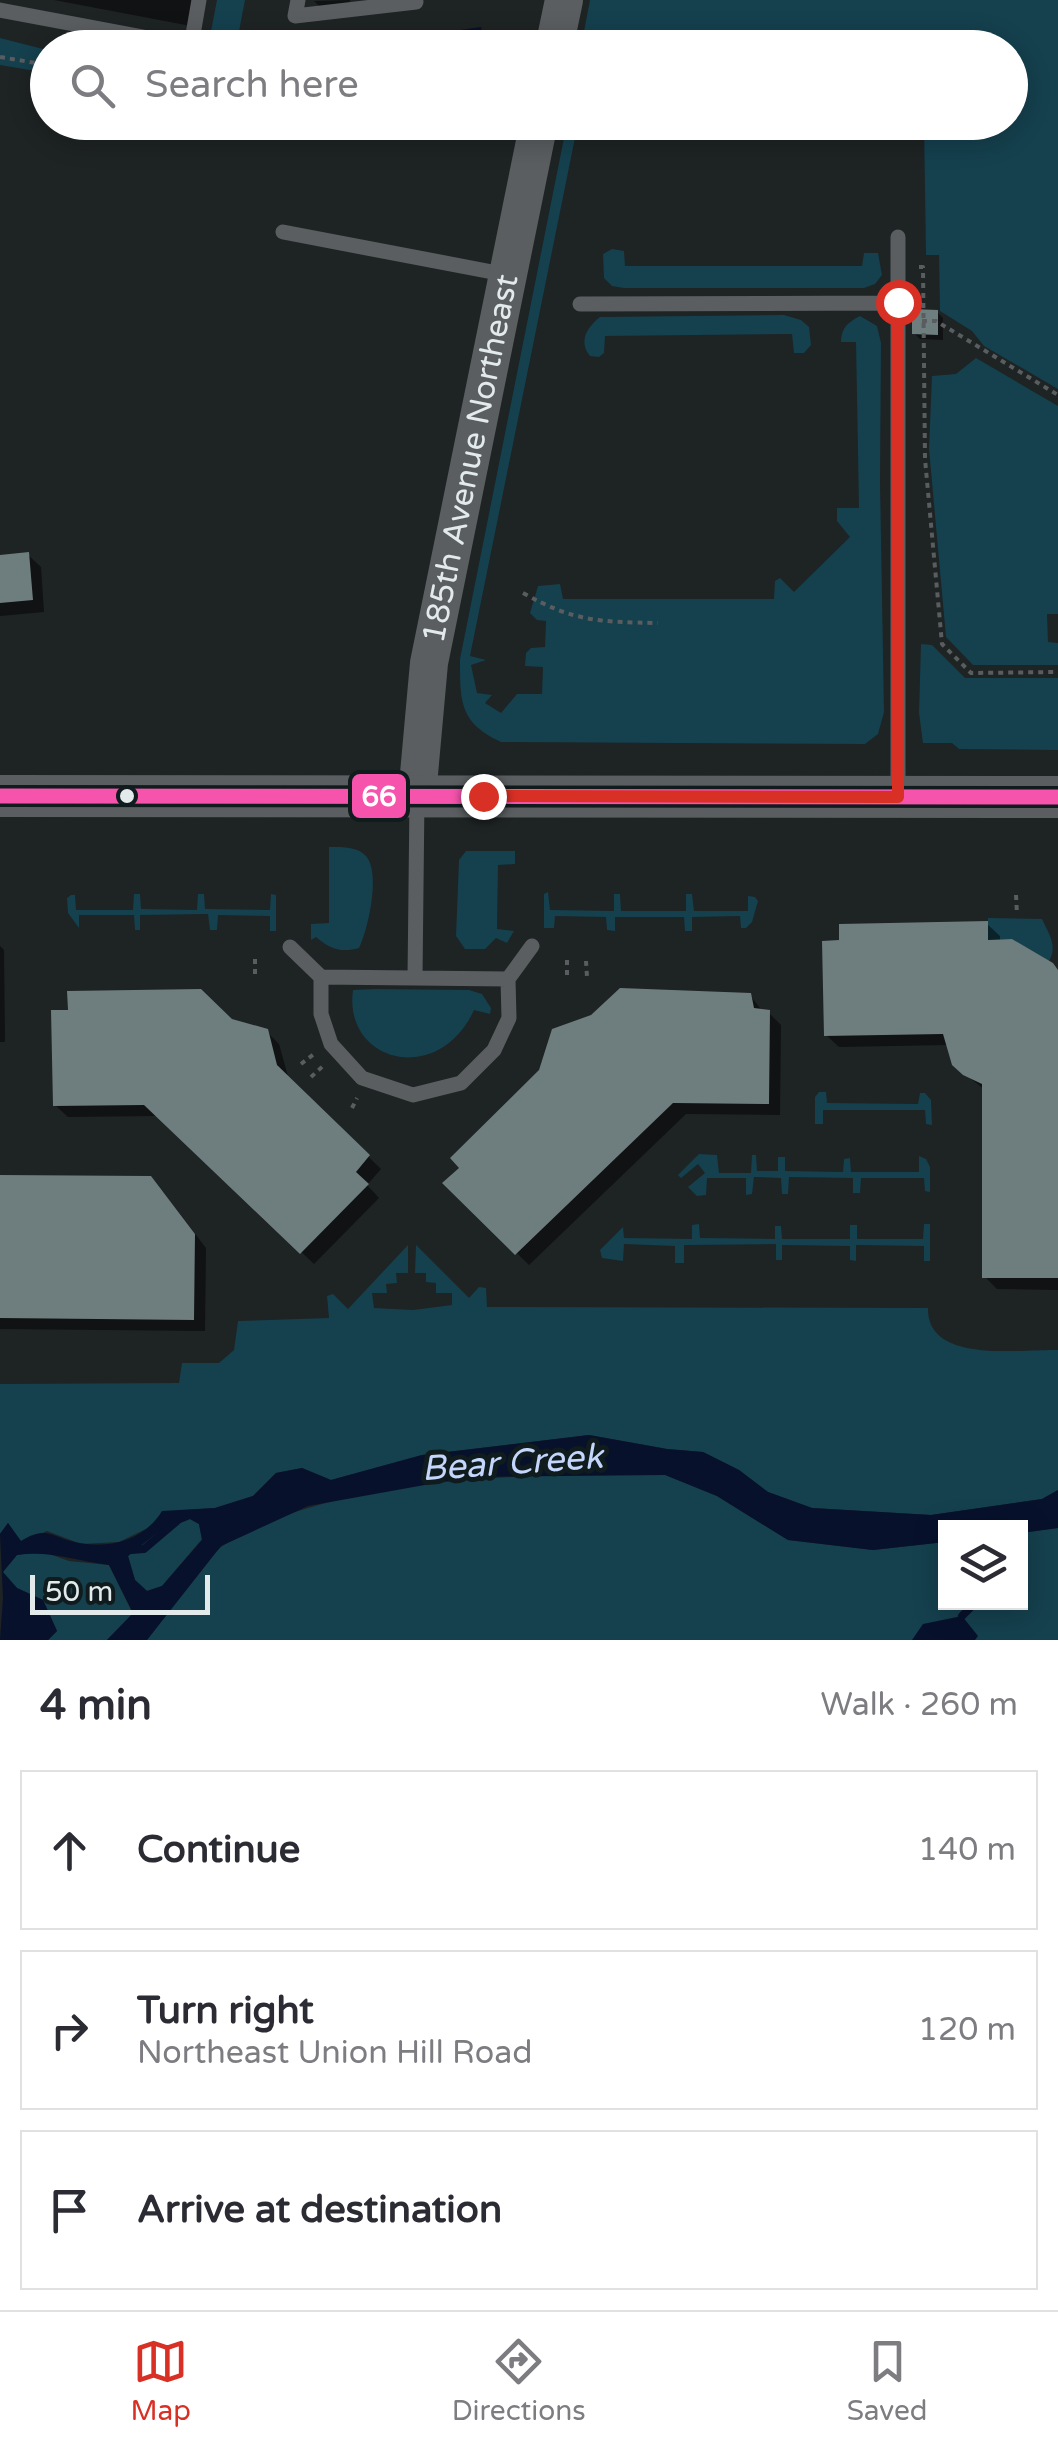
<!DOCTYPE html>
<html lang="en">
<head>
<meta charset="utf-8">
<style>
  :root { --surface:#fff; --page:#f2f2f3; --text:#2b2b33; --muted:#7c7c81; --line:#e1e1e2; --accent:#d93025 }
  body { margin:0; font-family:"Varela Round",sans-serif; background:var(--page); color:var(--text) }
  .controls { position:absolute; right:30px; bottom:30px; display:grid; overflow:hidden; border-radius:0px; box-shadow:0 5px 25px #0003 }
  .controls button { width:90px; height:90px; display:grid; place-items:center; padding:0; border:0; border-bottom:2px solid var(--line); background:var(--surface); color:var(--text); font:50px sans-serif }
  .scale { position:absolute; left:30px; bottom:25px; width:180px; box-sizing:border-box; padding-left:10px; border:5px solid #e3eaec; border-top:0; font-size:28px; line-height:35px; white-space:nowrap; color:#e3eaec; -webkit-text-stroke:8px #101b1e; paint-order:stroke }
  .stop { position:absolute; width:30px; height:30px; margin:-22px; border:8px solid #d93025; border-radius:50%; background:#fff }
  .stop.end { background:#d93025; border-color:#fff; box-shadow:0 2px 10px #0008 }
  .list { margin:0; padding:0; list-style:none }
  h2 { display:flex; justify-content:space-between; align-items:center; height:130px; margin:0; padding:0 40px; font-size:42px }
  h2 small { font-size:32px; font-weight:400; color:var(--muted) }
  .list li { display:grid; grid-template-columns:65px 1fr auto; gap:30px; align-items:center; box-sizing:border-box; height:160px; margin:0 20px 20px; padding:0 20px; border:2px solid var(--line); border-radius:0px }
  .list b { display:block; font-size:38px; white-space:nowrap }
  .list p { margin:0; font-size:32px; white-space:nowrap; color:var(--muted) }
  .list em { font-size:32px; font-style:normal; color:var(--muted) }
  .icon { flex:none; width:55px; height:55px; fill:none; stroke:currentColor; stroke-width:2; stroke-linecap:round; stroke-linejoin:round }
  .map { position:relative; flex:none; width:1058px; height:1640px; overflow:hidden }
  .search { position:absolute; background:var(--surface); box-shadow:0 5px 25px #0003; left:30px; right:30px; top:30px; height:110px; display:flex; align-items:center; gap:25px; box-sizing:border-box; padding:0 35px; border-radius:55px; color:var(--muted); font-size:38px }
  .sheet { height:670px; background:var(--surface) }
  nav { display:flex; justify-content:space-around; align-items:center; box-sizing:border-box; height:140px; border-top:2px solid var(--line); background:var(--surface); font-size:28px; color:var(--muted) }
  nav a { display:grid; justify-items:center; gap:5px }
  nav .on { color:var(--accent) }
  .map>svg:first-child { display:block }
  .green { fill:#15404e }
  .water { fill:#07112c; fill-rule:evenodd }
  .shadow { fill:#0007 }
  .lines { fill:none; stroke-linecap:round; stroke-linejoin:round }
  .stream { stroke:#07112c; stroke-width:8 }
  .building { fill:#6e7d7e }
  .path { stroke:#5a5d5f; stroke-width:4; stroke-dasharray:5 5; stroke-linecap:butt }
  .service { stroke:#5a5e60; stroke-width:15 }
  .tertiary { stroke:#5a5e60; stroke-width:38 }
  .secondary { stroke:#5a5e60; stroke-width:42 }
  .bus-1-casing { stroke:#101b1e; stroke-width:22 }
  .bus-1 { stroke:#f653ac; stroke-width:15 }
  .route { stroke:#d93025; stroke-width:12 }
  .bus-dot { fill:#e3eaec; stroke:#101b1e; stroke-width:4 }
  .labels { text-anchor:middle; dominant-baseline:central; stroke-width:10; stroke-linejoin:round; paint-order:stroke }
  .street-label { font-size:32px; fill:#e3eaec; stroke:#101b1e }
  .water-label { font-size:35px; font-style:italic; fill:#c5d6fc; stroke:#101b1e }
  .line-badge { stroke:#101b1e; stroke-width:4 }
  .badge-label { font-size:28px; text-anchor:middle; font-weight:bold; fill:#fff }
</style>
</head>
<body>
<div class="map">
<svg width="1058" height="1640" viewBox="0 0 1058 1640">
  <rect width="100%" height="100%" fill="#1e2324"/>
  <path class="green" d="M217,0H245L236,47H208Z
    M590,0H1058V389L984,346L972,331L940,311L939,255H926L924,123L1010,122V48L581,47Z
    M0,38L47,50V73L0,65Z
    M567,123H578L470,656L486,660L471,665L477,693L492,695L485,703L501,713L517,694H542L543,667L525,666L526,653L531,648L545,647L546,621L537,620L530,613L538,586L560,584L563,599H774L775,581L780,578L794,592L850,537L837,521V508H859L856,342H841C841,328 848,322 860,316L877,326L881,343L880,481L884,712L878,734L865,744L501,742C459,723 460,701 460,659Z
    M612,249L624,251L625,266H862L864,253H878L882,275L875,284L864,288H624L612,286L604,278L603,254Z
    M784,315L801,320L809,327L811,345L804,353H794L792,334L605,336L604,353L599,357L590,356C578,342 587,327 600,317Z
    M976,358L1058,406V614H1047L1048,642L1058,643V665H973L946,637L929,449L932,376L956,374Z
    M921,644L932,645L965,678H1058V750L959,749L952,743H923L919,713Z
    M329,847C341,847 357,846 366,856C381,873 368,930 359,948C341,953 330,949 316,937L311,940V924L329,923Z
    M466,851H515V864L498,865L497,929L514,931L507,943L496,938L485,949H465L456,936L459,860Z
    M548,892L550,910L614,911V894H620L621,911H686V894H692L694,911H748V896L755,897L758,901L752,922L746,928H741L740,916L692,917V931H685L684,917H615V931L607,930L606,917L555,916L554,928H544V894Z
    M134,894H140L141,909L197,910L198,894H204L205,909L270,910L271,894L276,895V931H270V916L218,915L217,930H210L208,914L140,915V930H135L134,915H79V928L68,913L67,898L71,895H75L76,910H133Z
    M988,918L1042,919C1049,934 1058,946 1049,961L1012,939L988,940Z
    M375,989L469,990L482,994L491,1008L490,1014L474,1010C439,1087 343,1063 353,990Z
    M819,1092H826L827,1103L918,1104L920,1093H925L931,1100L932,1125L926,1124L925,1110H823V1124H815V1097Z
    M699,1154L717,1155L719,1173H751L752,1155H756L757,1171H778V1157H785V1171L843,1172L844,1159L850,1158L851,1172H919V1156L926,1159L930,1167V1192L925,1191L924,1178H861L860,1193H853V1178L789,1177L788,1194H782L781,1178L754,1177L752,1194L746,1195V1178H707L706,1195L697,1196L688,1187L705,1173L698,1164L681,1178L678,1175Z
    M699,1224L700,1238L775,1239V1226H781L782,1239H850V1225H857V1239H923L924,1224H930V1261H924V1246L856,1245V1261L850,1260V1246L782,1245V1260H776V1244L684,1245V1263H675V1246L624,1244L623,1261L602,1258L600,1250L623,1227L624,1238L692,1239V1225Z
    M408,1245V1273H396L397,1283L386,1284L387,1293H372L374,1308L413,1310L452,1305V1293H436V1283L426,1282V1273H415L416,1245L469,1298L479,1287L486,1288L487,1307L928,1308C927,1364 1020,1349 1058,1350V1490L1042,1499L931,1515L812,1508L768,1492L739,1470L703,1452L667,1449L589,1435L422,1455L331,1480L302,1468L276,1473L253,1496L215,1508L185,1510L119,1542L81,1544L47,1531L21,1542L8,1523L0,1534V1384L179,1383L182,1363H219L234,1350L238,1321L329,1318L327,1296L333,1294L348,1309Z
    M589,1474L666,1475L717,1496L788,1540L873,1550L945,1542L946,1602H1020L1021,1533L1058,1528V1640H147C163,1620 206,1557 224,1545C321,1484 477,1477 589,1474Z
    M190,1519L199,1524L202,1539L162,1586L147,1591L135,1580L128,1556L158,1532Z
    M41,1551L69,1561L109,1565L133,1614L107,1640H48L57,1631L43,1600L17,1588L2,1572L17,1555Z"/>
  <path class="water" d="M481,27L484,47H338H340Z
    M589,1435L667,1449L703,1452L739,1470L768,1492L812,1508L931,1515L1042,1499L1058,1490V1528L1021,1533L1020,1528H946L945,1542L873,1550L788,1540L717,1496L665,1475L469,1477L308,1506L221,1546L147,1640H107L133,1613L109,1565C78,1561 48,1550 17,1555L3,1572L17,1588L43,1600L57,1631L48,1640H0L3,1598L0,1534L8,1523L21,1541C49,1524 52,1539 80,1543C112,1549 145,1539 162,1511L215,1508L253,1496L276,1473L302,1468L331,1480L422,1455ZM190,1519L199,1524L202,1540L162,1586L147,1591L135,1580L128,1556L158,1532Z
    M962,1616L978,1636L975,1640H912L923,1624Z"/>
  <path class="shadow" d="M54,0H196L191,26Z
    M350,0L348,7L322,9L314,1Z
    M937,312L943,318V340L920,339L914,333Z
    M28,555L41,567L44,612L0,616V557Z
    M987,924L1000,936V942L1058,972V1290L997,1289L985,1277V1090L965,1074L948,1045L839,1047L826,1035Z
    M0,946L4,950L5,1042H0Z
    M750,995L763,1012H768L781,1025L780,1115L686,1114L529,1265L446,1183Z
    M231,1021L266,1031L279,1044L289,1080L381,1169L367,1185L379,1198L314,1264L159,1116L68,1117L55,1105Z
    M0,1177L163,1192L206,1248L205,1331L0,1329Z"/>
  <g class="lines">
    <path class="stream" d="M131,1550L144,1549L177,1521
      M962,1616L976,1602"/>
  </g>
  <path class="building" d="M912,309L938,310V335L912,334Z
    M29,552L33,600L0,603V555Z
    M988,921V940L1012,939L1053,963L1058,970V1278H982V1084L963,1075L952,1065L943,1034L824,1036L822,941L839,940V924Z
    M620,988L751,993L754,1008L770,1010L769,1104L673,1103L515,1255L442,1183L459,1168L450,1158L539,1070L552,1029L591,1015Z
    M201,989L232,1019L268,1029L277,1065L370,1155L356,1172L369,1184L300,1254L144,1105L53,1106L51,1010H68L67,991Z
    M0,1175L151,1176L195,1234L194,1320L0,1318Z"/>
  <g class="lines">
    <path class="path" d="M0,57L48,65
      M391,122L430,129L459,122
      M919,267H923L925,459L942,644L971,673L1058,672
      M922,321H936L1058,395
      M523,593C575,622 600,622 658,623
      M1016,895L1017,915
      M255,959V977
      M567,960V978
      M586,961L587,977
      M301,1064L314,1054
      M311,1077L323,1066
      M352,1108L357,1098"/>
    <path class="service" d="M298,0L295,16L416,2
      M0,10L191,46L199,0
      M283,232L508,275
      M898,237V793
      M580,304L898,303
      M290,947L321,977L508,979
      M321,977V1014L331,1044L362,1078L413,1095L461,1083L494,1050L509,1018L508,979L532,946
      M415,978L417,797"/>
    <g class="tertiary">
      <path d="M554,48L564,0"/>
      <path id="s1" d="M417,796L429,663L539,122"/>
    </g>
    <path class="secondary" d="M0,796L1058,797"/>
    <g class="bus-1-casing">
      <path id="bus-1" d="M0,796L1058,797"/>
    </g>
    <use href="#bus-1" class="bus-1"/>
  </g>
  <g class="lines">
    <path class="route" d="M483,796L898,797V302"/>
  </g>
  <circle class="bus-dot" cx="127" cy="796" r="9"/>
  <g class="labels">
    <g class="street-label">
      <text stroke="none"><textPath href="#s1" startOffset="342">185th Avenue Northeast</textPath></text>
    </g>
    <g class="water-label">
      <text transform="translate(512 1463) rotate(-4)">Bear Creek</text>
    </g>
  </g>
  <rect class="line-badge" x="350" y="772" width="58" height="48" rx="10" fill="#f653ac"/>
  <g class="badge-label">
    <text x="379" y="806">66</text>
  </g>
</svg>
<div class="controls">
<button><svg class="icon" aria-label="layers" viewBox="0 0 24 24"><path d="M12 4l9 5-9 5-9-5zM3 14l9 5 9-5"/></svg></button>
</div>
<div class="scale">50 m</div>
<div class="stop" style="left:898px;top:302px"></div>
<div class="stop end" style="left:483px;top:796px"></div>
<div class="search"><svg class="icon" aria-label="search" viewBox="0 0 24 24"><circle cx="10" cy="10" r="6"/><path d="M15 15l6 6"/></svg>Search here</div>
</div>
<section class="sheet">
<h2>4 min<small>Walk · 260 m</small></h2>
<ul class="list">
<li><svg class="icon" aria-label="ahead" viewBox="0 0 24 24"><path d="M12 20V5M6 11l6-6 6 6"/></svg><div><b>Continue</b></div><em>140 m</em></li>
<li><svg class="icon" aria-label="right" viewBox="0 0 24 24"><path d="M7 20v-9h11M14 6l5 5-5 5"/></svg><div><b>Turn right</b><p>Northeast Union Hill Road</p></div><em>120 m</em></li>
<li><svg class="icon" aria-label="arrive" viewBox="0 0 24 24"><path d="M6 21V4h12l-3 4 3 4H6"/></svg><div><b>Arrive at destination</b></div></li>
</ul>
</section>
<nav>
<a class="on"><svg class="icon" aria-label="map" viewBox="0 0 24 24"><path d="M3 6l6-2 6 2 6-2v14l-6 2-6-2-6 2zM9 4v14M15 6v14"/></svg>Map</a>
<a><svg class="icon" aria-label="directions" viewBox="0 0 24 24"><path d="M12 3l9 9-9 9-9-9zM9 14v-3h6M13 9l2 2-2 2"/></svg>Directions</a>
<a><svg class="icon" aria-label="saved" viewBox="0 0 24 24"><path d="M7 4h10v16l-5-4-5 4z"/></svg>Saved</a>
</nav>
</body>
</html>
